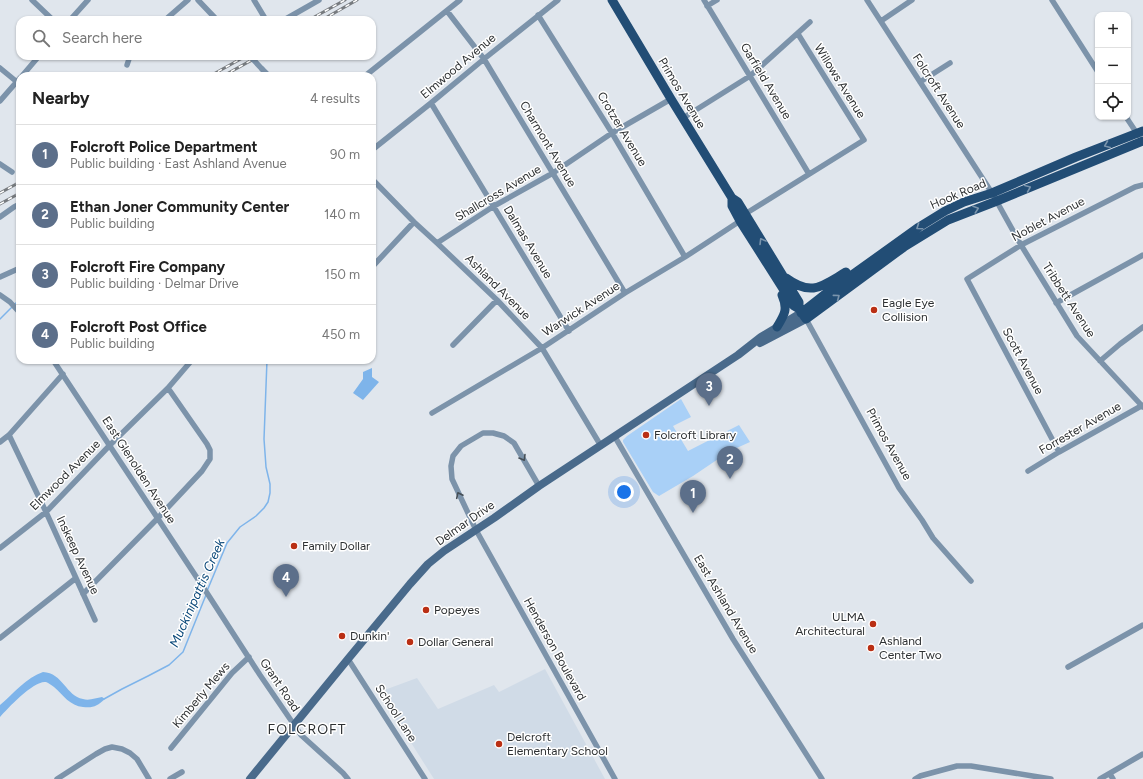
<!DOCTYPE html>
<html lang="en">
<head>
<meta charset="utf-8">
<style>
  :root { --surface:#fff; --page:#f6f6f6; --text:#222; --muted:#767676; --line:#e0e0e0; --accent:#0f766e }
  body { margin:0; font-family:Figtree,sans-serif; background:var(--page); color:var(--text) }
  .controls { position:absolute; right:12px; top:12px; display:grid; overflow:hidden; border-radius:8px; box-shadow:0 1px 3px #0004 }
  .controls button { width:36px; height:36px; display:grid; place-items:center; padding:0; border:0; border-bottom:1px solid var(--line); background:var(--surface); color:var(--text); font:20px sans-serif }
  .you { position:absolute; left:624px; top:492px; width:14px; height:14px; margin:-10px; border:3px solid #fff; border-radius:50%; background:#1a73e8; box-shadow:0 0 0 6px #1a73e833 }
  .badge { display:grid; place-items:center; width:26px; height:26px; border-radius:50%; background:var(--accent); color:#fff; font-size:13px; font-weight:700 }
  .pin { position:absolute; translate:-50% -33px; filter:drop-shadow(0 1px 2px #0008) }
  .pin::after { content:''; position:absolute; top:21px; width:14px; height:12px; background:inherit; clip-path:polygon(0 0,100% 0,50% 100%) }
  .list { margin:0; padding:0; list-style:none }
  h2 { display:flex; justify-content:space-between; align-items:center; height:52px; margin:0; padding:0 16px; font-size:17px }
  h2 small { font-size:13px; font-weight:400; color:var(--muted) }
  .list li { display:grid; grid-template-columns:26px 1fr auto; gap:12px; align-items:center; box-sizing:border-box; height:60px; padding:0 16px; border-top:1px solid var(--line) }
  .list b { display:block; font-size:15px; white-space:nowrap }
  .list p { margin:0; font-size:13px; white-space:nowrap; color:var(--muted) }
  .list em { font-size:13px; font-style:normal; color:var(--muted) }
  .icon { flex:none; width:22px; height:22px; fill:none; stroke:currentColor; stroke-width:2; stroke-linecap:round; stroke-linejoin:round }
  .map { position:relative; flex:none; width:1143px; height:779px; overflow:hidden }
  .search { position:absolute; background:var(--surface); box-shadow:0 1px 3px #0004; left:16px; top:16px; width:360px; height:44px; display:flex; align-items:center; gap:10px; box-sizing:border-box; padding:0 14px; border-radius:12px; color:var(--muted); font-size:15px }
  .panel { position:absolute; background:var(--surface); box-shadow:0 1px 3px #0004; left:16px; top:72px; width:360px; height:292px; border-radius:12px }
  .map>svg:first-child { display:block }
  .built { fill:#d0dbe7 }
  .green { fill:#a9d0f7 }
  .water { fill:#7eb4ea }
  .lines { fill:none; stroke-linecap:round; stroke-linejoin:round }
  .stream { stroke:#7eb4ea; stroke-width:1.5 }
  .street { stroke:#7c93aa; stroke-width:5.5 }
  .secondary { stroke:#496a8b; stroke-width:8 }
  .primary { stroke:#224d75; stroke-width:9 }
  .rail-casing { stroke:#777b7f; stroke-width:3 }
  .rail { stroke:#fff; stroke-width:1.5; stroke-dasharray:4.5; stroke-linecap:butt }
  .street-bridge { stroke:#7c93aa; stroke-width:5.5 }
  .oneway { stroke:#7a94ac }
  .oneway2 { stroke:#454e56 }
  .poi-dot { fill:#ba2f14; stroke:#fff; stroke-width:1.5 }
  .labels { text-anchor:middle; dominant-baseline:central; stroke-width:3; stroke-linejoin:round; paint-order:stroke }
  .street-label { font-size:12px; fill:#2d3032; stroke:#fff }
  .poi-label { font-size:12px; fill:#2d3032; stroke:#fff; text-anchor:start }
  .water-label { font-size:13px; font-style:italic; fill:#0a4879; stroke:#fff }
  .quarter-label { font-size:14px; letter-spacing:1px; fill:#2d3032; stroke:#fff }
</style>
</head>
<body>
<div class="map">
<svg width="1143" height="779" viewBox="0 0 1143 779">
  <rect width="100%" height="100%" fill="#e0e6ed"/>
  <path class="built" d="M545,669L605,779H434L379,692L417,678L438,709L494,685L499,692Z"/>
  <path class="green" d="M681,399L691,417L673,426L688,451L739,425L750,442L730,451L693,476L659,496L653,492L623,442V440L627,436Z"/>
  <path class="water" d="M372,368V377L379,382L363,400L353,393L363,379V372Z
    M43,672C63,673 66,696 83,699C89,701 96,698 102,697L105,699C97,706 94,708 83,707C70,706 63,695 54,687C51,685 49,683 46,682C34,680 8,708 0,717V705C13,694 27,677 43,672Z"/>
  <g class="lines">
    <path class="stream" d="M0,319L20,299
      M207,591L227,543L240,527L256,516L264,508L268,502L270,493V484L266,467L264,439L267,360
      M104,699L122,689L148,676L169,665L183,652L206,595"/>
    <path class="street" d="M32,0L53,20
      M198,0L217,20
      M254,0L266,20
      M704,0L809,174
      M867,0L992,193L1021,245L1077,336L1143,407
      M1052,0L1098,72
      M707,6L717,0
      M447,11L484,59L625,293
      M538,15L612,133L685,257
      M70,20L88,0
      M165,20L188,0
      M284,20L319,0
      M881,21L912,0
      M127,65L130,56
      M0,68L17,82
      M262,69L269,76
      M22,76L39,56
      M365,76L460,0
      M920,82L950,63
      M0,101L20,78
      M431,103L569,331
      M1126,117L1138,135
      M683,118L750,76L810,22
      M372,150L431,103L484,59L558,0
      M0,164L12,172
      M372,179L414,222L437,243L497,300L542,348L601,446
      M745,214L864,140L798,34
      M0,217L14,207L20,204
      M437,243L494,206L553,173L612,133L671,99
      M372,267L414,222
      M0,277L20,268
      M0,295L10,302L20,313
      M1056,303L1143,255
      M806,319L899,488L922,520L933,538L971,581
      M453,345L497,300
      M53,360L207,593L260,675L301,735L343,773L348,779
      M1100,361L1120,344L1143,327
      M432,413L542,348L625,293L685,257L740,221
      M9,435L46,512L95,620
      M615,437L733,639L822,779
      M0,442L9,435L63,374
      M1059,452L967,279L1021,245L1135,187L1143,185
      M1028,471L1059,452L1143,405
      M539,486L514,443L504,436L493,433H483L461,446L453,456L451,466L452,479L476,530L615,779
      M0,548L46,512L110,445L168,388L192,360
      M83,594L157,519L202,471L210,459V450L207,444L168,388
      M0,638L76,578
      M348,659L425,779
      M1068,667L1143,625
      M171,748L232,673L249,657
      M1110,774L1113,779
      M57,779L96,754L105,749L112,747L122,749L130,753L137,759L149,779
      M170,779L182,772
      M915,779L920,776L957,766H971L1051,779
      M1100,779L1143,754"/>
    <path class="secondary" d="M760,343L806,319
      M250,779L348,659L410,584L428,564L444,551L494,518L539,486L738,355L761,337L801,313"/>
    <path class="primary" d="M612,0L671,99L732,198L738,202L799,302V309
      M732,198V206L740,221L794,306L799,309L806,319L904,247L948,220L997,201L1143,141
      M786,278C812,297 822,286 846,272
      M801,313L824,295L919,227L945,211L964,202L992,193L1076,157L1143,131
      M777,327C785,314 788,309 782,295"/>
    <g class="rail-casing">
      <path id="rail" d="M309,20L345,0
        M322,20L357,0
        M210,76L246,56
        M223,76L259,56
        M0,193L20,182
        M0,204L20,193"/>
    </g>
    <use href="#rail" class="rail"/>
    <path class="street-bridge" d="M250,56L262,69"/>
  </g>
  <defs><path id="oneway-chevron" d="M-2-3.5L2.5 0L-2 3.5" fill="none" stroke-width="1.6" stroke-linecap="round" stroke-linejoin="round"/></defs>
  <g class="oneway">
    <use href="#oneway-chevron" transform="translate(1107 145) rotate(158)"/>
    <use href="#oneway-chevron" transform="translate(1028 188) rotate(-23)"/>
    <use href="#oneway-chevron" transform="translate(976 209) rotate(-19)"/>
    <use href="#oneway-chevron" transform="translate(919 227) rotate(145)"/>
    <use href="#oneway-chevron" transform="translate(762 241) rotate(-121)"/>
    <use href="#oneway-chevron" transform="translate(837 297) rotate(-37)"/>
  </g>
  <g class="oneway2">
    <use href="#oneway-chevron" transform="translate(523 458) rotate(59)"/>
    <use href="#oneway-chevron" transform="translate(459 495) rotate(-116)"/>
  </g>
  <g class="poi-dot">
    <circle cx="874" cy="310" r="4"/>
    <circle cx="646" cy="435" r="4"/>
    <circle cx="294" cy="546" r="4"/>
    <circle cx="426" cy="610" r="4"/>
    <circle cx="873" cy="624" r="4"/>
    <circle cx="342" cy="636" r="4"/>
    <circle cx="410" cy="642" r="4"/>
    <circle cx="871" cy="648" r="4"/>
    <circle cx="499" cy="744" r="4"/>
  </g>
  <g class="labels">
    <g class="street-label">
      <text transform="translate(458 66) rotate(-40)">Elmwood Avenue</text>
      <text transform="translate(766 81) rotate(59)">Garfield Avenue</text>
      <text transform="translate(840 81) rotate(58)">Willows Avenue</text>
      <text transform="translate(939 91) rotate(57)">Folcroft Avenue</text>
      <text transform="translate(682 93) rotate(59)">Primos Avenue</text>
      <text transform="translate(622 129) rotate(59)">Crotzer Avenue</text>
      <text transform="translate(548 144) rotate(59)">Charmont Avenue</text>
      <text transform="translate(498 193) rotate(-31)">Shallcross Avenue</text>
      <text transform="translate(958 194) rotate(-23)">Hook Road</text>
      <text transform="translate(1048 219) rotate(-28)">Noblet Avenue</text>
      <text transform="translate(528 242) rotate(59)">Dalmas Avenue</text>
      <text transform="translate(498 287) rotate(45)">Ashland Avenue</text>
      <text transform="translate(1069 300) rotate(57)">Tribbett Avenue</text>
      <text transform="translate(581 309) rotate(-33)">Warwick Avenue</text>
      <text transform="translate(1023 361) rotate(62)">Scott Avenue</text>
      <text transform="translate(1080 428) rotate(-30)">Forrester Avenue</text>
      <text transform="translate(889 444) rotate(61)">Primos Avenue</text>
      <text transform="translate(139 470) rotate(57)">East Glenolden Avenue</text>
      <text transform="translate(65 475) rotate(-45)">Elmwood Avenue</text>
      <text transform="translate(465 523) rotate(-35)">Delmar Drive</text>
      <text transform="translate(78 555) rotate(65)">Inskeep Avenue</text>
      <text transform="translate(726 604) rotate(59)">East Ashland Avenue</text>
      <text transform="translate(555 649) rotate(61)">Henderson Boulevard</text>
      <text transform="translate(280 685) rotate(56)">Grant Road</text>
      <text transform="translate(201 695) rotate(-50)">Kimberly Mews</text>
      <text transform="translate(396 713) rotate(57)">School Lane</text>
    </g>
    <g class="poi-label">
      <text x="882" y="303">Eagle Eye<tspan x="882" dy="14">Collision</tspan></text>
      <text x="654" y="435">Folcroft Library</text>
      <text x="302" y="546">Family Dollar</text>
      <text x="434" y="610">Popeyes</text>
      <text x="865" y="617" text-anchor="end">ULMA<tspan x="865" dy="14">Architectural</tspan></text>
      <text x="350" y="636">Dunkin'</text>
      <text x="879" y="641">Ashland<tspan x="879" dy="14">Center Two</tspan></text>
      <text x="418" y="642">Dollar General</text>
      <text x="507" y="737">Delcroft<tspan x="507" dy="14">Elementary School</tspan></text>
    </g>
    <g class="water-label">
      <text transform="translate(197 593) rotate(-66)">Muckinipattis Creek</text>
    </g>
    <g class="quarter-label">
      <text x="307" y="729">FOLCROFT</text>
    </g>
  </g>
</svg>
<div class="controls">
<button>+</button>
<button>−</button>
<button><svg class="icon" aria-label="locate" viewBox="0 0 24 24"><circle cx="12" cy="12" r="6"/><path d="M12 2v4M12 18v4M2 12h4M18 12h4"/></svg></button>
</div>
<div class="you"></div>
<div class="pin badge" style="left:693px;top:513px;background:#5c6f8a">1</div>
<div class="pin badge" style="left:730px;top:479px;background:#5c6f8a">2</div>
<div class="pin badge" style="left:709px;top:406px;background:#5c6f8a">3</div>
<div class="pin badge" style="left:286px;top:597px;background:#5c6f8a">4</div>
<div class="search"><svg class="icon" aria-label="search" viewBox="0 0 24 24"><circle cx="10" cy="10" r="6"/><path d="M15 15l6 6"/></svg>Search here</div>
<section class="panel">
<h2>Nearby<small>4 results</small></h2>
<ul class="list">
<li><span class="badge" style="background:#5c6f8a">1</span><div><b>Folcroft Police Department</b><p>Public building · East Ashland Avenue</p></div><em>90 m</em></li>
<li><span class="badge" style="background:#5c6f8a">2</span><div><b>Ethan Joner Community Center</b><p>Public building</p></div><em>140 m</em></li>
<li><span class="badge" style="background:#5c6f8a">3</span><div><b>Folcroft Fire Company</b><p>Public building · Delmar Drive</p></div><em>150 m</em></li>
<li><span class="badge" style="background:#5c6f8a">4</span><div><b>Folcroft Post Office</b><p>Public building</p></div><em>450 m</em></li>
</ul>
</section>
</div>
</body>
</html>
